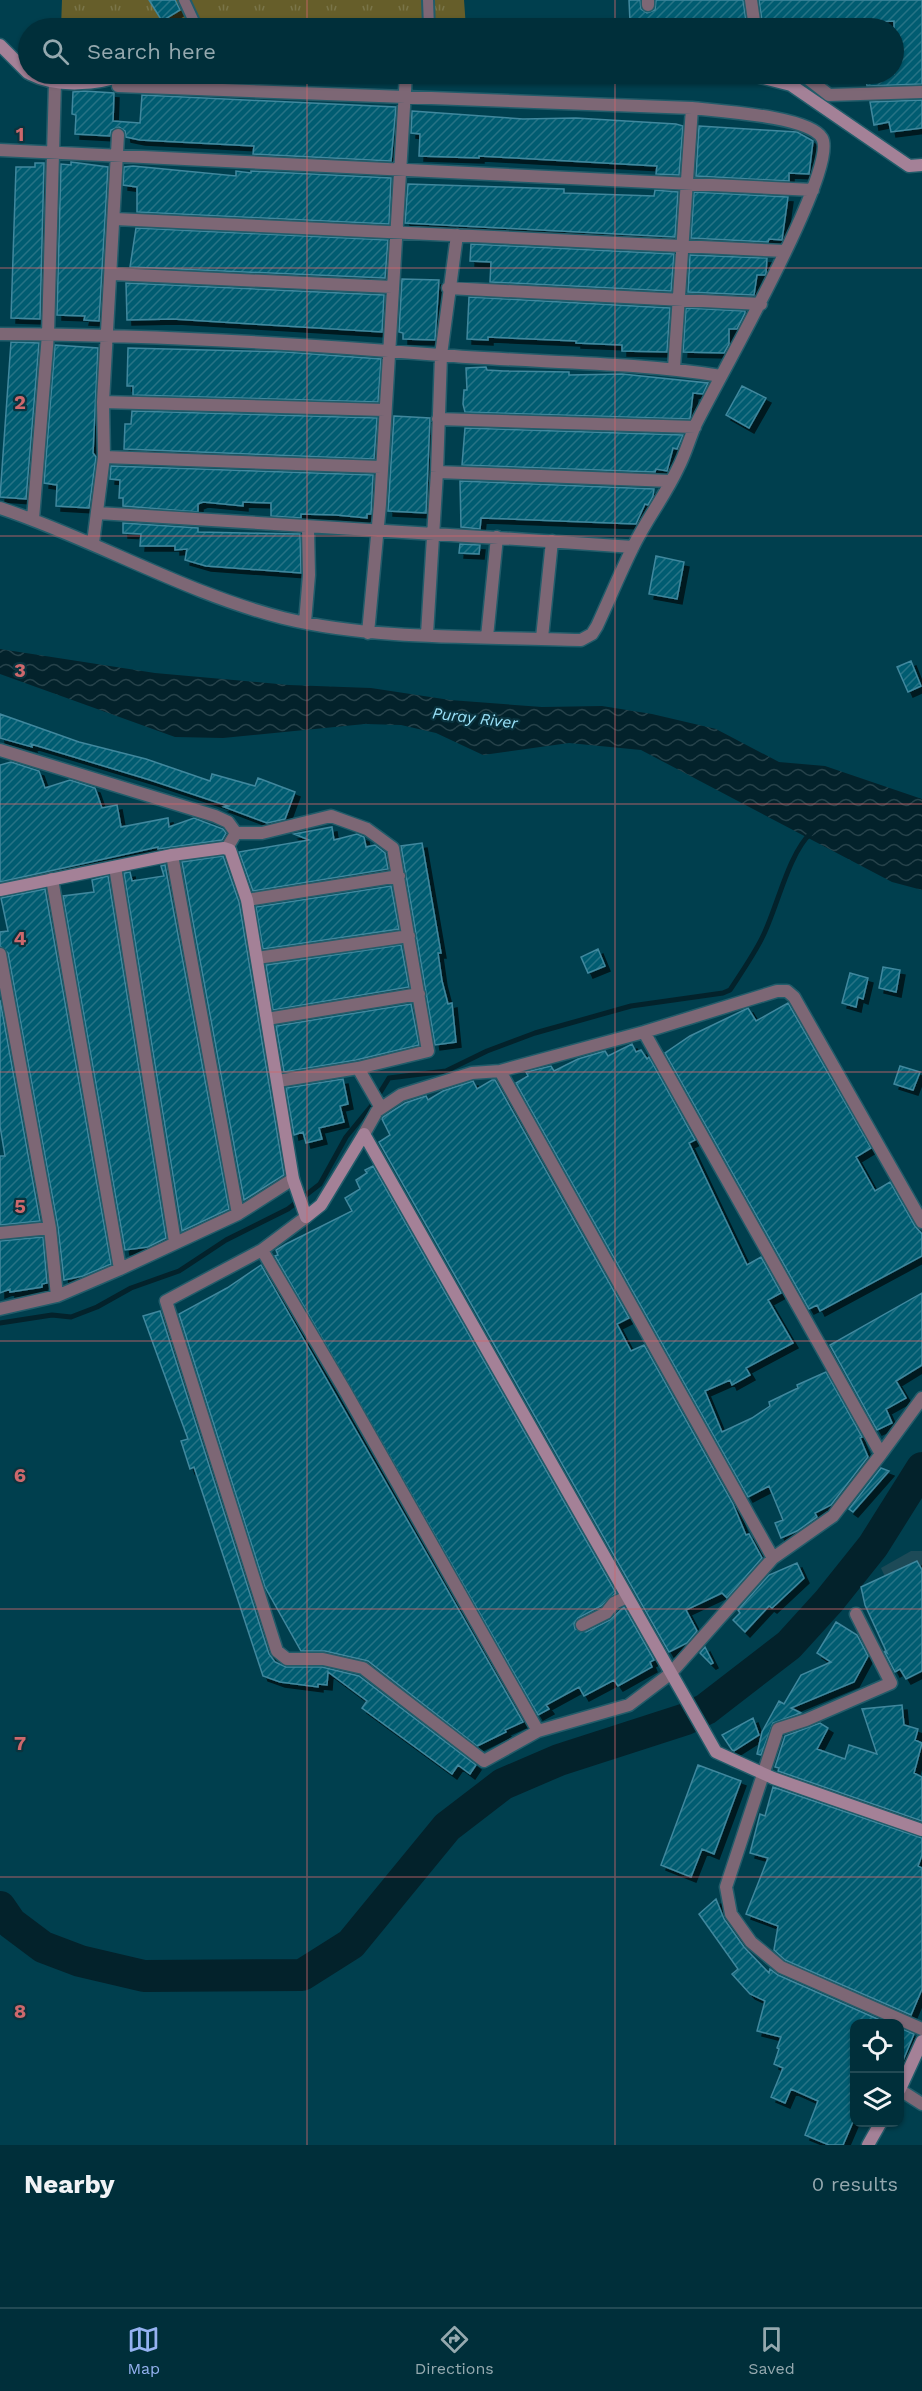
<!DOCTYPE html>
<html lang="en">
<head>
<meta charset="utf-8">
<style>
  :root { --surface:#002f3a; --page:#0e3b45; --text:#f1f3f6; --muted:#95a9af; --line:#224a54; --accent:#95b2f1 }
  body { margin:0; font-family:"Work Sans",sans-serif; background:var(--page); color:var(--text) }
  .controls { position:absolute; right:18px; bottom:18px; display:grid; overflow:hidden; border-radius:12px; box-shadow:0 2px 4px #0004 }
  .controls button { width:54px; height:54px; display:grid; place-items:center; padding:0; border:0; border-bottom:2px solid var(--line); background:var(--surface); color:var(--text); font:30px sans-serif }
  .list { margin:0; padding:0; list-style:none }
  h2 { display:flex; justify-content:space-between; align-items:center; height:78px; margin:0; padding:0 24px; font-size:26px }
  h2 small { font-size:20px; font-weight:400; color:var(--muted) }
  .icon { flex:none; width:33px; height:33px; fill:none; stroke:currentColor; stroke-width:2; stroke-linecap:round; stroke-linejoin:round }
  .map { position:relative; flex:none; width:922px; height:2145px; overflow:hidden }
  .search { position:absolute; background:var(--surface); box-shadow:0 2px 4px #0004; left:18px; right:18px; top:18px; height:66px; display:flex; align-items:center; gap:15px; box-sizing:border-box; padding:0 21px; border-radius:33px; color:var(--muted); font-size:22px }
  .sheet { height:162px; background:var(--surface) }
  nav { display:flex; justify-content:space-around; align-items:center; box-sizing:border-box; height:84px; border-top:2px solid var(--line); background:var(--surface); font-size:16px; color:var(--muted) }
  nav a { display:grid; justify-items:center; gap:3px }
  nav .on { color:var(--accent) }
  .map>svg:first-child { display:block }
  .built { fill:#1d4a57 }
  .park { fill:url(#park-tufts) }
  .water { fill:url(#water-waves) }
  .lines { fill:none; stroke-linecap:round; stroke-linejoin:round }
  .stream { stroke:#03222b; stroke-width:5 }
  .river { stroke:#03222b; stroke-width:32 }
  .building { fill:url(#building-hatch); stroke:#40889e; stroke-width:1.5; filter:url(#shadow) }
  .lane-casing { stroke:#225c6a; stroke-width:14 }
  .street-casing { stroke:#225c6a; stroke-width:15 }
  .secondary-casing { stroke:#225c6a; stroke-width:15 }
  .lane { stroke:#7d6775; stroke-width:10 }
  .street { stroke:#7d6775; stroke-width:12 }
  .secondary { stroke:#a48197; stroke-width:12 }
  .grid { fill:none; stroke:#cd686c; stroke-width:1.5; stroke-opacity:0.55 }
  .labels { text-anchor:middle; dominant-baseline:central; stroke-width:4.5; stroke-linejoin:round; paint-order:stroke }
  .water-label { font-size:16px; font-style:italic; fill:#9ae1f8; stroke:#0a333e }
  .grid-label { font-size:20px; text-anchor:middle; font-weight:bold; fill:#cd686c; stroke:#0a333e; stroke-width:4.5; stroke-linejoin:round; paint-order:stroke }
</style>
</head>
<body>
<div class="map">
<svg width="922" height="2145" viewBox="0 0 922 2145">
  <defs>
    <pattern id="park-tufts" width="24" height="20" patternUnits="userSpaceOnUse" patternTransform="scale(1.5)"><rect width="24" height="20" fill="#665e2a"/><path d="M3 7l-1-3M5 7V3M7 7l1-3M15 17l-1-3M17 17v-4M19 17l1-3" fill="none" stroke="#7a7549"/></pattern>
    <pattern id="water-waves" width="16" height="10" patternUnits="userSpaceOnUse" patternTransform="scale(1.5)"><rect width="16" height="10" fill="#03222b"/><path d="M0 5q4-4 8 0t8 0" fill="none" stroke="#26424a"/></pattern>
    <pattern id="building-hatch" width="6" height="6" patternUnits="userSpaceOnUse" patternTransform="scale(1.5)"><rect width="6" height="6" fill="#025c71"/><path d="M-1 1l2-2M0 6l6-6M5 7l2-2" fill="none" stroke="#257385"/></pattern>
    <filter id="shadow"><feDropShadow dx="5" dy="5" stdDeviation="0" flood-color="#0009"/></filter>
  </defs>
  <rect width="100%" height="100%" fill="#003f4e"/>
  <path class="built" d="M911,1551H922V1657L881,1568Z"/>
  <path class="park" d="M62,0H464L466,28H391L330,23H196L174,28H61Z"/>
  <path class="water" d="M0,649L155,673L289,685L371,688L450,700L542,707L602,706L652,714L716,729L779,762L825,766L922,799V890L892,882L641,750L569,743L483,755L436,733L401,725L365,724L223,738L175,737L0,674Z"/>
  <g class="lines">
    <path class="stream" d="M0,1323L52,1315L71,1317L97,1307L131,1288L179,1271L226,1240L288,1209L320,1184L346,1137L373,1104L389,1078L446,1071L487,1051L535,1033L631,1006L723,993L730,990C741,973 753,956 762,938C777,909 788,854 811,833"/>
    <path class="river" d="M0,1907L11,1923L43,1947L80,1961L144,1976L302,1975L351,1944L447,1827L503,1784L559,1760L686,1719L706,1709L789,1645L829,1601L873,1546L922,1468"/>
  </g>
  <path class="building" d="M149,0H175L180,10L162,21Z
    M629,0H640L641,9L647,13L655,10L656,0H743L747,28H654L655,20L630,22Z
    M759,0H922V84L867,86L865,74H894V21L763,28Z
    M84,91L114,93L113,121L140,123L142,95L396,107L391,161L253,154L254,146L140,140L126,137L125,131L119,127L111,130L110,136L75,134L76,115L72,114L73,92Z
    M922,100V128L891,132L889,122L874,125L870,102Z
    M412,111L523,119L576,118L676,124L683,126L679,175L656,174L657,166L479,156V158L419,156L420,134L411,133Z
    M699,126L797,132L813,141L809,174L789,173V181L696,176Z
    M71,162L108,167L99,321L84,320L85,316L57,315L61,164L71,165Z
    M35,163H44L40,319L11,318L16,167H35Z
    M133,166L236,176V171L251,173V171L391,178L389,224L137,212V187L123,185L124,167Z
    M408,184L564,189V193L654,196L655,190L678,192L675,237L405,223Z
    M694,192L788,197L782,240L769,239L768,242L691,238Z
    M136,228L388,240L385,278L130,267Z
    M471,244L674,254L671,291L490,282L491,262L470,261Z
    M690,255L767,258L766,273L765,275H757L754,295L688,292Z
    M402,279L439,280L435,340L403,339V333L399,332Z
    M126,283L384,295L382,332L173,319L127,320Z
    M469,297L670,308L667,352L622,351V345L576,343V341L488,337V340L467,339Z
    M686,308L745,311V313L737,329H729V344L724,353L683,352Z
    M11,342L39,343L26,499L0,497Z
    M55,345L98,348L93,453L96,457L89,508L56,506L57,485L44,483Z
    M128,348L285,352L381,359L378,402L133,395V386H127Z
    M486,367L487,370L504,371L569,372V375L622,374L708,383L703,394L693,393L690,419L465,412L463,404L464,390H467L466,368Z
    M742,386L766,398L749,428L726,415Z
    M132,411L377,418L374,459L124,449L125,424H131Z
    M394,416L430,418L426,513L388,511Z
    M465,428L683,435L677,449L673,448L667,471L656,469L655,472L462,465Z
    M111,466L373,475L371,514H367V518L336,515L301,514V518L271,516V503L243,502V506L203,502L198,504V512L123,506V498H119L120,480L110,479Z
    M460,481L654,489L653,496L648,505L645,504L636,524L481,518L480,529L461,527Z
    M123,523L198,528V532L300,534L301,573L206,566L185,560L187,549L175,550V546H140L141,534L123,533Z
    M460,544L480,545L479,554L459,553Z
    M656,556L684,562L677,599L649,594Z
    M911,661L921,686L908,692L897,667Z
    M0,714L79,742L146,759L210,781L212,774L255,786L258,778L295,792L285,819L267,823L224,807L228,806L150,780L31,744L32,747L0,738Z
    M11,762L39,771L45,788L70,780L95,788L102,808L117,805L121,827L168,818L169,827L194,818L223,829L226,833L222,840L158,849V847L0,882V765Z
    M332,827L334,840L357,834L364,837L366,847L375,845L385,853L388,869L253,891L239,852L309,840L294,834Z
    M422,843L441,953H438L442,981L448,1004L452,1003L456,1042L435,1045L401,846Z
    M223,856L239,902L284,1175L244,1200L182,862Z
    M165,865L229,1209L182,1231L124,873L130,872L132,881L164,876L161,866Z
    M108,876L166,1238L148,1247L125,1250L63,896L94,892L92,880Z
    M391,886L399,929L263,949L256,907Z
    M45,889L111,1264L83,1276L64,1280L58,1227L8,953L0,946V932L8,931L1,898Z
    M401,945L409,987L273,1010L266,965Z
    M598,949L605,966L588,973L581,957Z
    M883,967L900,970L896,992L879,988Z
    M850,973L868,978L863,999L858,997L856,1007L842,1003Z
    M0,1000L40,1221L0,1225V1156H5L0,1126Z
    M788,1003L871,1148L856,1157L875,1191L890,1182L915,1226L922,1234V1256L820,1311L817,1305L809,1309L665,1053L690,1036L744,1010L748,1008L756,1021Z
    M411,1004L419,1045L356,1060L284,1072L276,1026Z
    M632,1044L636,1052L641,1050L647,1059L649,1057L695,1140L689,1143L747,1265L761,1257L781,1293L768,1300L793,1343L746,1368L750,1375L732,1385L730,1380L705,1391L722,1432L752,1418L770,1406L769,1402L798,1388L797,1385L826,1372L862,1437L860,1438L868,1457L831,1505L815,1513L817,1517L797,1531L781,1538L775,1523L783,1520L769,1486L748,1497L516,1083L528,1076L526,1072L551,1066L554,1071L578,1059L605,1051L608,1056Z
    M900,1066L920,1072L913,1090L894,1084Z
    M343,1079L348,1104L340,1106L344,1122L319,1128L322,1139L306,1143L303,1132L294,1135L286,1088Z
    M492,1080H495L629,1318L617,1324L631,1351L644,1345L733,1504L746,1535L749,1534L762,1558L727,1598L722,1593L686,1610L697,1631L687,1643L669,1652L379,1142L390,1135L382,1119L383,1117L405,1103L426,1096L428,1100L443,1091L473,1081L477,1089Z
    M373,1166L616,1593L601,1606L578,1618L574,1624L575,1629L586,1632L610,1620L624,1607L654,1660L650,1662L652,1667L618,1686L614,1680L584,1696L579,1687L546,1705L549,1709L538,1715L275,1256L278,1255L276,1250L286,1244L352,1211L345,1198L360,1189L356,1180L367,1173L365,1170Z
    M43,1237L47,1283L42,1284V1287L10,1292V1289L0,1293V1241Z
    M261,1265L523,1722L505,1730L506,1732L477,1746L368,1661L325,1651H301L265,1587L179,1314L227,1288Z
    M922,1293V1365L896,1381L906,1398L886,1409L892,1423L877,1430L830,1345Z
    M160,1311L269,1654L275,1662L286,1667H322L359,1676L476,1765L470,1774L458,1765L452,1774L362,1708L367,1701L328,1672L327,1685L318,1684V1687L280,1682L263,1676L194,1467L190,1469L181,1441L188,1439L143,1316Z
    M881,1468L889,1471L853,1512L849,1509Z
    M917,1561L922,1570V1671L906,1679L900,1669L895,1672L884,1651L887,1653L865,1605L861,1587Z
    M797,1563L804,1578L772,1608L769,1606L745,1632L733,1620L740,1613L738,1610L769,1575Z
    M836,1622L857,1635L868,1656L854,1682L791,1708L801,1713L773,1723L761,1755L757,1754L762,1732L779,1701L784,1704L801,1675L831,1662L817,1653Z
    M705,1647L713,1663L711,1664L700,1653Z
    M902,1705L904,1725L918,1729L915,1740L922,1743L914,1773L922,1777V1821L778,1771L779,1768L775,1767L785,1736L820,1723L828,1728L817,1749L845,1759L849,1745L877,1754L862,1709Z
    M753,1718L759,1735L734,1751L732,1750L722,1735Z
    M698,1765L741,1781L714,1854L702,1849L691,1877L661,1865Z
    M773,1787L922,1838V1855L918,1866L922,1868V1989L911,2015L785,1960L774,1950L778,1926L746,1914L768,1858L750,1853L760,1814L765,1816Z
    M716,1899L724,1919L744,1947L769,1973L770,1969L778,1975L889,2024H855V2117L843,2145H829L805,2135L818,2101L791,2089L785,2103L771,2097L783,2068L774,2064L779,2049L777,2048L781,2037L757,2031L765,2001L750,1994L732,1974L738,1969L699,1914Z
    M900,2028L914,2034L900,2068Z"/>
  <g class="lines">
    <g class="lane-casing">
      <path id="lane" d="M184,0L197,28
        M428,0L429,28"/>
    </g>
    <g class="street-casing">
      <path id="street" d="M648,0V5
        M751,0L755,28
        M802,74L829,95L922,92
        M0,150L813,190
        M115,219L785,251
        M112,274L392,287
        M448,288L761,304
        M0,334C147,335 294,343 440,355C534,363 629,361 721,376
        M674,368L692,108
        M103,402L385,410
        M438,419L695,427
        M104,457L381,467
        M437,472L671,481
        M0,508C96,540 185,593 283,618C377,641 485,636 581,640L592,634L597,626C609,600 620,573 633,547C646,520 665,496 678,468C685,455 689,440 695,426C714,386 840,168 822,138C809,116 718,111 692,108L118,86
        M98,513C277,526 455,534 633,547
        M33,519L48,334L55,82
        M93,543L104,457L103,402L118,135
        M305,622L309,575L308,529
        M368,633L380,504L406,74
        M427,634L437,472L441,355L457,235
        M487,637L497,537
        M542,638L552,541
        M0,750L215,816L228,822L236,833
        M227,848L236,833H262L331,816L367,829L393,848L428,1051L358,1068L278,1081
        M172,855L238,1214
        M115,867L175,1242
        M247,900L399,876
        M0,954L50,1228L57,1296
        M257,958L409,936
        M267,1019L419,994
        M358,1068L381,1108
        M500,1071L773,1558
        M364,1134L377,1111L401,1095L472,1073L500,1071L644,1032L777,991H787L794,997L922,1222
        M306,1217L262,1250L166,1301L277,1651L287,1659H323L363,1668L484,1761L538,1731L629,1705L670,1674L773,1558L833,1516L881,1454L644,1032
        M0,1233L50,1228
        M262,1250L344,1389L538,1731
        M120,1269L238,1214L293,1179
        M0,1309L57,1296L120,1269L52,879
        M881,1454L922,1398
        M856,1614L891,1683L806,1720L778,1729L726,1887L731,1914L751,1942L781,1967L922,2029
        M582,1625L606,1613L614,1603L627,1597
        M900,2090L922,2104"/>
    </g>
    <g class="secondary-casing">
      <path id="secondary" d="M322,28H327
        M0,45L28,73
        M30,74C57,88 98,85 126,74
        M748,74L791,85L909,166L922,165
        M0,890L172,855L224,848L230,850L247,900L293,1179L306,1217L321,1205L364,1134L716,1752L773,1778L922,1830
        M900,2089L922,2041
        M868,2145L881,2122"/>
    </g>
    <use href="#lane" class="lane"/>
    <use href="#street" class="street"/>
    <use href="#secondary" class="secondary"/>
  </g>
  <path class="grid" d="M307,0V28M615,0V28M307,74V2145M615,74V2145M0,268H922M0,536H922M0,804H922M0,1072H922M0,1341H922M0,1609H922M0,1877H922"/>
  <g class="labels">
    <g class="water-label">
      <text transform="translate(475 718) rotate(7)">Puray River</text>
    </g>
  </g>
  <g class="grid-label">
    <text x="20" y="141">1</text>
    <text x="20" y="409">2</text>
    <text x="20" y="677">3</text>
    <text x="20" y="945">4</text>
    <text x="20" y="1213">5</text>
    <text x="20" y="1482">6</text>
    <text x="20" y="1750">7</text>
    <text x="20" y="2018">8</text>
  </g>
</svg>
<div class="controls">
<button><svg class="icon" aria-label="locate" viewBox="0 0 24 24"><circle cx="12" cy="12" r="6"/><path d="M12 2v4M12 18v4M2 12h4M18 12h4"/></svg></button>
<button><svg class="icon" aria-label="layers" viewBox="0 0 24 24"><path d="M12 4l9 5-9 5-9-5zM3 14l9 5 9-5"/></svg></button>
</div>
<div class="search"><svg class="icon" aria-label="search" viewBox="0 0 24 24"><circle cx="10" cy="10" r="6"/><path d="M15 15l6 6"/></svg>Search here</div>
</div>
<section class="sheet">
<h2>Nearby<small>0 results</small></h2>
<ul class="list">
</ul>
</section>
<nav>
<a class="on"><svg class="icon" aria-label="map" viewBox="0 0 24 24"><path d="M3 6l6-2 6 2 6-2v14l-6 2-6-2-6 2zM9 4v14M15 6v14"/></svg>Map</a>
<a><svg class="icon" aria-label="directions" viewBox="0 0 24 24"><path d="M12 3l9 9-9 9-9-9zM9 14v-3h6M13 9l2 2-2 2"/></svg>Directions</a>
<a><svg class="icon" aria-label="saved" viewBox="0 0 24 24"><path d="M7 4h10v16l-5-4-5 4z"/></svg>Saved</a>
</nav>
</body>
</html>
